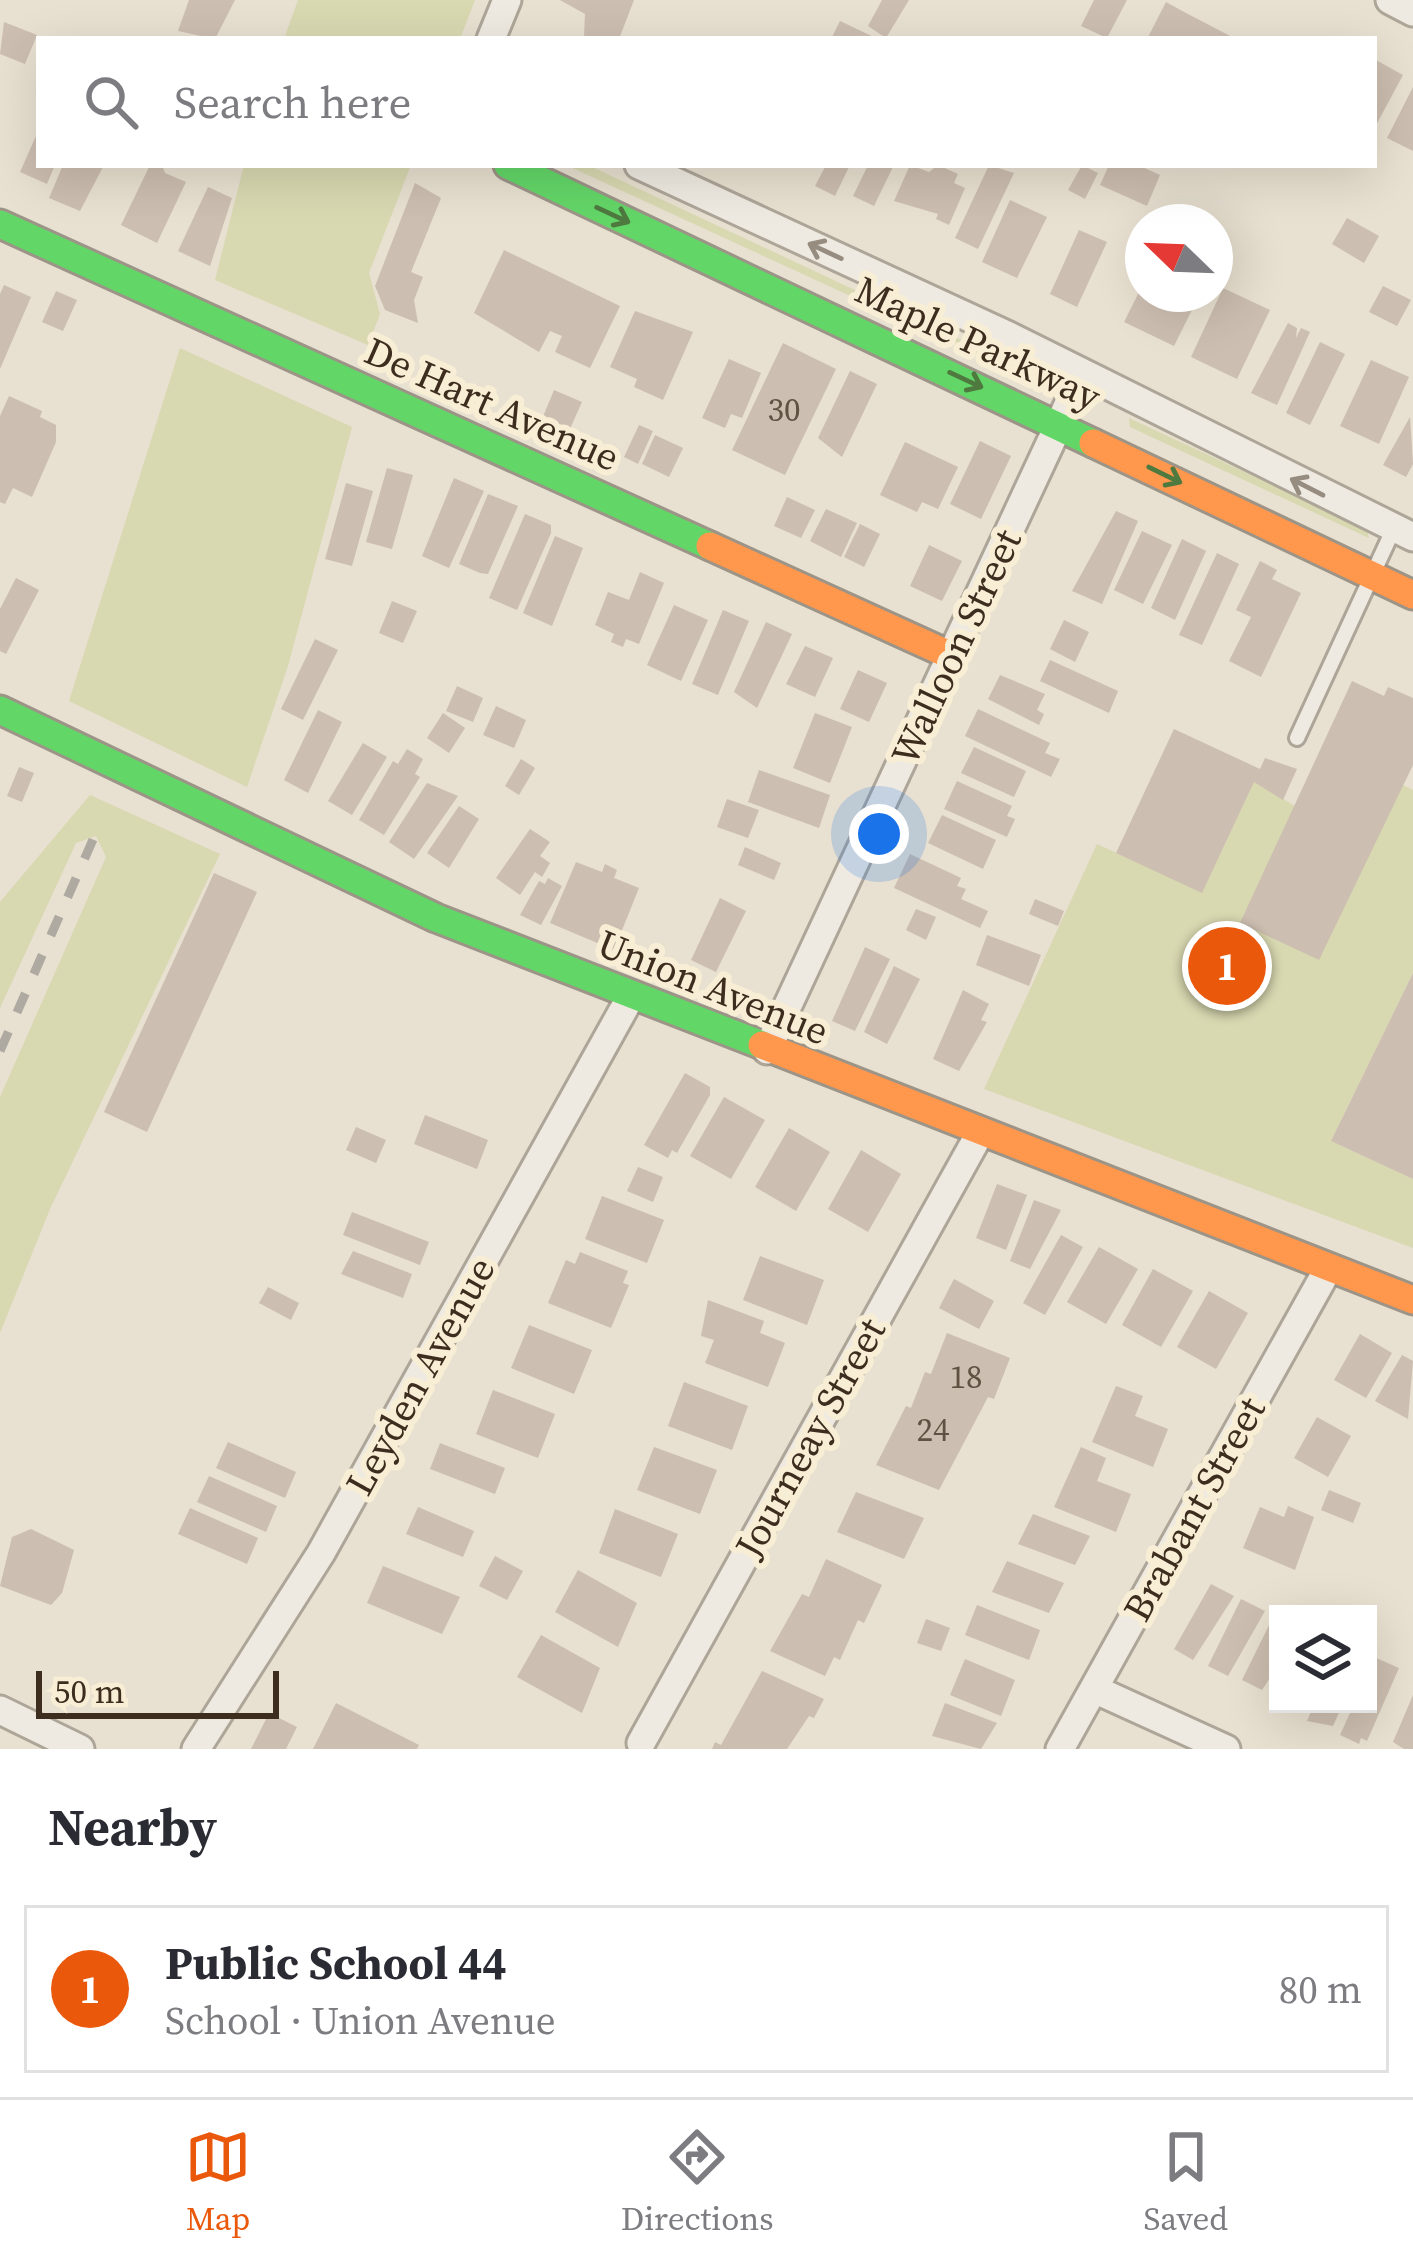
<!DOCTYPE html>
<html lang="en">
<head>
<meta charset="utf-8">
<style>
  :root { --surface:#fff; --page:#f2f2f3; --text:#2b2b33; --muted:#7c7c81; --line:#e1e1e2; --accent:#ea580c }
  body { margin:0; font-family:"Source Serif 4",serif; background:var(--page); color:var(--text) }
  .controls { position:absolute; right:36px; bottom:36px; display:grid; overflow:hidden; border-radius:0px; box-shadow:0 12px 48px #0002 }
  .controls button { width:108px; height:108px; display:grid; place-items:center; padding:0; border:0; border-bottom:3px solid var(--line); background:var(--surface); color:var(--text); font:60px sans-serif }
  .compass { position:absolute; left:1125px; top:204px; width:108px; height:108px; border-radius:50%; background:var(--surface); box-shadow:0 12px 48px #0002; rotate:293deg }
  .scale { position:absolute; left:36px; bottom:30px; width:243px; box-sizing:border-box; padding-left:12px; border:6px solid #3d2d1e; border-top:0; font-size:33px; line-height:42px; white-space:nowrap; color:#3d2d1e; -webkit-text-stroke:9px #f8eed5; paint-order:stroke }
  .you { position:absolute; left:879px; top:834px; width:42px; height:42px; margin:-30px; border:9px solid #fff; border-radius:50%; background:#1a73e8; box-shadow:0 0 0 18px #1a73e833 }
  .badge { display:grid; place-items:center; width:78px; height:78px; border-radius:50%; background:var(--accent); color:#fff; font-size:39px; font-weight:700 }
  .pin { position:absolute; translate:-50% -50%; border:6px solid #fff; box-shadow:0 3px 12px #0006 }
  .list { margin:0; padding:0; list-style:none }
  h2 { display:flex; justify-content:space-between; align-items:center; height:156px; margin:0; padding:0 48px; font-size:51px }
  h2 small { font-size:39px; font-weight:400; color:var(--muted) }
  .list li { display:grid; grid-template-columns:78px 1fr auto; gap:36px; align-items:center; box-sizing:border-box; height:168px; margin:0 24px 24px; padding:0 24px; border:3px solid var(--line); border-radius:0px }
  .list b { display:block; font-size:45px; white-space:nowrap }
  .list p { margin:0; font-size:39px; white-space:nowrap; color:var(--muted) }
  .list em { font-size:39px; font-style:normal; color:var(--muted) }
  .icon { flex:none; width:66px; height:66px; fill:none; stroke:currentColor; stroke-width:2; stroke-linecap:round; stroke-linejoin:round }
  .map { position:relative; flex:none; width:1413px; height:1749px; overflow:hidden }
  .search { position:absolute; background:var(--surface); box-shadow:0 12px 48px #0002; left:36px; right:36px; top:36px; height:132px; display:flex; align-items:center; gap:30px; box-sizing:border-box; padding:0 42px; border-radius:0px; color:var(--muted); font-size:45px }
  .sheet { height:348px; background:var(--surface) }
  nav { display:flex; justify-content:space-around; align-items:center; box-sizing:border-box; height:168px; border-top:3px solid var(--line); background:var(--surface); font-size:33px; color:var(--muted) }
  nav a { display:grid; justify-items:center; gap:6px }
  nav .on { color:var(--accent) }
  .map>svg:first-child { display:block }
  .green { fill:#d8d8b1 }
  .building { fill:#ccbeb0 }
  .lines { fill:none; stroke-linecap:round; stroke-linejoin:round }
  .lane-casing { stroke:#ada598; stroke-width:20 }
  .street-casing { stroke:#ada598; stroke-width:33 }
  .fast-casing { stroke:#9d9488; stroke-width:33 }
  .slow-casing { stroke:#9d9488; stroke-width:33 }
  .lane { stroke:#efeae1; stroke-width:14 }
  .street { stroke:#efeae1; stroke-width:27 }
  .fast { stroke:#63d668; stroke-width:27 }
  .slow { stroke:#ff974d; stroke-width:27 }
  .rail { stroke:#aeaaa1; stroke-width:9; stroke-dasharray:21 21; stroke-linecap:butt }
  .oneway { stroke:#4e793f }
  .oneway2 { stroke:#968c80 }
  .labels { text-anchor:middle; dominant-baseline:central; stroke-width:12; stroke-linejoin:round; paint-order:stroke }
  .number-label { font-size:33px; fill:#615142 }
  .street-label { font-size:39px; fill:#3d2d1e; stroke:#f8eed5 }
</style>
</head>
<body>
<div class="map">
<svg width="1413" height="1749" viewBox="0 0 1413 1749">
  <rect width="100%" height="100%" fill="#e8e0d0"/>
  <path class="green" d="M298,0H475L460,39H284Z
    M244,165H411L369,273L380,314L368,345L215,280Z
    M566,165H588L1047,380L1048,387Z
    M180,348L352,427L288,666L247,787L69,701Z
    M1129,418L1367,529L1369,538L1130,427Z
    M1254,782L1295,806L1401,784L1413,790V973L1331,1141L1413,1179V1248L984,1089L1097,844L1202,892Z
    M90,795L220,854L50,1209L0,1333V1097L106,857L96,836L76,843L0,1008V902Z"/>
  <path class="building" d="M189,0H235L215,39L178,31Z
    M560,0H634L619,39L584,37L585,14Z
    M882,0H909L886,38L868,26Z
    M1094,0H1127L1107,38L1081,26Z
    M1166,2L1186,13L1236,39H1147Z
    M840,21L878,39H831Z
    M4,22L37,35L25,64L0,54Z
    M1374,59L1403,75L1374,129Z
    M1413,87V151L1387,138Z
    M39,129V165H55L47,184L20,172Z
    M63,165H104L80,211L49,198Z
    M150,165H162L165,173L186,182L157,243L121,225Z
    M826,165H850L835,196L815,186Z
    M868,165H894L874,206L853,196Z
    M910,165L929,172L938,165L958,174L954,183L965,188L949,225L936,219L938,214L894,201Z
    M989,165L1014,173L978,249L955,238Z
    M1082,165L1098,173L1085,199L1068,190Z
    M1109,165H1138L1160,175L1147,206L1100,185Z
    M415,183L441,198L411,272L423,277L414,300L418,323L385,310L375,286Z
    M208,187L232,198L210,266L178,251Z
    M1010,200L1047,217L1017,278L982,262Z
    M1347,218L1379,236L1364,263L1332,244Z
    M1079,230L1107,242L1077,307L1050,294Z
    M504,250L620,306L590,368L555,352L562,336L550,331L539,352L474,313Z
    M1143,284V294H1200L1174,346L1124,322Z
    M4,285L31,297L0,369V294Z
    M1383,286L1411,300L1397,326L1369,312Z
    M1223,288L1270,310L1237,379L1191,357Z
    M56,291L77,300L63,331L42,322Z
    M635,311L693,332L663,400L634,387L637,379L610,367Z
    M1288,323L1297,328L1296,338L1301,328L1310,332L1277,405L1251,393Z
    M1320,342L1345,354L1310,425L1286,413Z
    M783,343L836,369L785,475L732,450Z
    M729,359L761,373L742,418L731,414L725,428L702,418Z
    M1371,360L1409,377L1379,444L1340,426Z
    M850,371L877,384L842,457L818,438Z
    M554,390L582,402L569,431L542,419Z
    M9,396L42,411L40,417L56,425V442L32,497L13,488L5,504L0,502V416Z
    M1410,417L1413,464L1406,477L1383,465Z
    M639,425L653,431L638,464L624,457Z
    M655,435L683,448L669,477L642,464Z
    M980,441L1011,456L981,519L950,504Z
    M905,442L958,467L938,509L922,502L917,512L880,495Z
    M387,468L413,475L392,549L366,542Z
    M454,478L484,491L449,568L422,556Z
    M346,483L373,491L352,566L325,559Z
    M488,494L518,506L488,574L480,573L459,564Z
    M787,497L815,510L801,538L774,526Z
    M826,509L857,523L841,557L810,541Z
    M1116,511L1138,521L1102,604L1072,591Z
    M525,514L551,525V533L517,610L489,598Z
    M860,524L880,534L864,567L844,557Z
    M1142,531L1172,545L1143,604L1114,590Z
    M555,536L583,548L552,626L523,613Z
    M1182,539L1206,551L1175,620L1151,608Z
    M929,545L962,561L942,601L910,586Z
    M1217,553L1239,564L1202,645L1179,635Z
    M1260,561L1277,570L1272,579L1301,593L1261,677L1229,661L1251,617L1236,610Z
    M640,572L664,583L639,644L626,639L623,647L611,642L614,634L595,625L608,592L629,600Z
    M16,578L39,590L6,654L0,651V609Z
    M392,601L417,611L403,643L379,633Z
    M674,605L708,620L681,681L647,665Z
    M723,610L749,621L718,695L692,684Z
    M1064,620L1089,632L1075,662L1050,649Z
    M766,622L792,634L757,708L734,692Z
    M315,639L338,650L303,720L281,709Z
    M805,646L833,658L815,697L786,684Z
    M1050,660L1118,691L1109,713L1040,681Z
    M858,670L887,683L869,722L840,709Z
    M1000,675L1045,694L1037,710L1044,714L1039,725L988,699Z
    M1352,681L1384,696L1388,687L1413,698V765L1319,960L1240,923Z
    M457,686L483,698L473,722L446,711Z
    M496,706L526,720L514,748L483,735Z
    M978,709L1050,743L1045,753L1060,759L1051,777L965,736Z
    M318,710L342,722L308,793L284,780Z
    M443,713L465,728L449,753L427,738Z
    M815,713L852,727L830,783L793,768Z
    M1174,729L1260,769L1265,758L1297,769L1283,800L1254,782L1202,893L1116,853Z
    M363,743L387,757L352,815L328,801Z
    M974,747L1026,771L1014,797L961,773Z
    M407,749L423,759L415,774L420,777L384,835L359,820L393,761L398,764Z
    M521,759L535,768L519,795L505,786Z
    M19,767L34,773L22,802L7,796Z
    M759,770L830,795L819,828L748,802Z
    M957,781L1012,806L1007,816L1015,819L1007,837L944,809Z
    M427,783L458,796L414,859L389,842Z
    M727,799L759,810L748,838L717,827Z
    M459,806L479,819L449,868L427,853Z
    M942,815L996,840L983,869L928,843Z
    M530,829L550,842L540,856L550,863L542,877L535,872L520,895L496,878Z
    M745,847L781,863L774,880L738,865Z
    M910,854L961,878L957,886L966,889L961,899L988,911L980,928L894,888Z
    M576,862L602,872L605,864L617,870L614,878L639,888L614,950L550,923Z
    M214,873L257,892L147,1132L104,1112Z
    M548,878L562,886L541,925L520,915L539,881L545,884Z
    M720,898L746,911L716,972L691,960Z
    M1035,899L1064,911L1058,926L1029,914Z
    M916,909L936,917L926,940L906,930Z
    M987,935L1041,955L1029,986L976,965Z
    M865,947L890,959L855,1031L832,1021Z
    M894,966L920,979L887,1044L864,1032Z
    M1413,973V1179L1331,1141Z
    M963,990L989,1004L981,1020L987,1022L959,1071L933,1059Z
    M685,1073L710,1087V1095L677,1153L672,1150L668,1158L644,1145Z
    M724,1097L765,1120L731,1179L690,1156Z
    M425,1115L488,1140L477,1169L414,1144Z
    M356,1127L386,1140L376,1163L346,1150Z
    M789,1128L830,1152L796,1211L755,1187Z
    M861,1150L901,1174L868,1232L828,1209Z
    M638,1167L663,1177L653,1202L627,1191Z
    M997,1184L1027,1195L1006,1250L976,1238Z
    M602,1196L664,1220L647,1263L585,1239Z
    M1034,1200L1061,1210L1030,1269L1010,1261Z
    M352,1212L429,1242L420,1265L343,1235Z
    M1061,1235L1083,1247L1045,1315L1023,1303Z
    M1099,1247L1138,1269L1106,1324L1067,1302Z
    M353,1251L412,1274L403,1298L341,1274Z
    M580,1252L628,1271L623,1283L629,1285L611,1328L548,1303L566,1260L575,1264Z
    M760,1256L824,1280L807,1325L743,1300Z
    M1153,1269L1193,1291L1161,1347L1122,1325Z
    M954,1279L994,1301L979,1329L939,1308Z
    M268,1287L299,1303L291,1320L259,1303Z
    M1209,1291L1248,1313L1216,1369L1177,1347Z
    M708,1300L764,1321L760,1333L785,1343L768,1387L705,1363L714,1340L701,1336Z
    M529,1325L592,1350L574,1394L511,1368Z
    M947,1333L1010,1358L994,1399L988,1397L939,1490L876,1465L906,1406L911,1408L925,1372L931,1374Z
    M1360,1334L1392,1353L1366,1398L1334,1380Z
    M1402,1355L1413,1361L1408,1419L1375,1401Z
    M684,1382L748,1406L732,1450L668,1426Z
    M1116,1386L1143,1396L1135,1416L1168,1429L1153,1467L1092,1442Z
    M493,1390L555,1414L538,1458L476,1434Z
    M1317,1417L1351,1436L1328,1477L1294,1458Z
    M228,1442L296,1472L285,1498L216,1468Z
    M440,1443L505,1468L495,1494L430,1469Z
    M654,1447L717,1470L700,1514L637,1490Z
    M1081,1447L1106,1458L1097,1481L1131,1494L1116,1532L1054,1507Z
    M209,1476L277,1506L266,1532L197,1502Z
    M1329,1490L1361,1503L1353,1523L1321,1510Z
    M856,1492L924,1518L904,1559L837,1532Z
    M1288,1506L1314,1517L1295,1570L1243,1548L1260,1507L1284,1517Z
    M418,1507L474,1531L463,1557L406,1534Z
    M190,1508L258,1538L247,1564L178,1534Z
    M615,1509L678,1534L661,1577L599,1553Z
    M1033,1514L1090,1536L1075,1565L1018,1544Z
    M31,1529L74,1550L62,1593L51,1605L0,1586L12,1537Z
    M495,1556L523,1571L507,1600L479,1586Z
    M826,1559L882,1585L864,1623L858,1620L840,1660L834,1657L825,1676L770,1651L802,1594L809,1597Z
    M1007,1561L1064,1583L1049,1613L992,1592Z
    M383,1566L460,1597L442,1634L367,1603Z
    M578,1570L637,1603L618,1647L555,1612Z
    M1211,1584L1234,1596L1193,1660L1174,1649Z
    M1241,1599L1265,1611L1228,1676L1208,1666Z
    M977,1605L1040,1630L1029,1660L965,1635Z
    M1275,1613L1278,1666L1262,1690L1242,1680Z
    M926,1619L950,1628L941,1651L917,1643Z
    M541,1635L600,1668L582,1713L517,1677Z
    M1374,1657L1399,1668L1367,1741L1361,1738L1359,1744L1340,1735L1354,1704H1368V1672Z
    M965,1659L1015,1680L1001,1716L950,1695Z
    M762,1671L824,1699L814,1718L809,1716L787,1749H712L715,1742L721,1745Z
    M1413,1695V1749H1404L1393,1742Z
    M336,1703L419,1745L417,1749H313Z
    M945,1703L997,1723L981,1749L932,1736Z
    M1314,1704H1343L1333,1726L1307,1721Z
    M269,1713L297,1727L286,1749H251Z"/>
  <g class="lines">
    <g class="lane-casing">
      <path id="lane" d="M1297,738L1394,528"/>
    </g>
    <g class="street-casing">
      <path id="street" d="M1390,0L1413,12
        M491,39L507,0
        M639,165L1009,336L1413,537
        M767,1050L1083,373
        M1094,1689L1226,1749
        M0,1710L80,1749
        M641,1743L980,1133
        M196,1749L321,1553L631,996
        M1060,1749L1328,1269"/>
    </g>
    <g class="fast-casing">
      <path id="fast" d="M508,165L1093,443
        M0,224L710,546
        M0,710L436,918L762,1045"/>
    </g>
    <g class="slow-casing">
      <path id="slow" d="M1093,443L1413,595
        M710,546L952,656
        M762,1045L1413,1300"/>
    </g>
    <use href="#lane" class="lane"/>
    <use href="#street" class="street"/>
    <use href="#fast" class="fast"/>
    <use href="#slow" class="slow"/>
    <path class="rail" d="M0,1051L95,835"/>
  </g>
  <defs><path id="oneway-shaft" d="M-6 0H5M1.5-3L5.5 0L1.5 3" fill="none" stroke-width="1.6" stroke-linecap="round" stroke-linejoin="round" transform="scale(3)"/></defs>
  <g class="oneway">
    <use href="#oneway-shaft" transform="translate(613 215) rotate(25)"/>
    <use href="#oneway-shaft" transform="translate(966 380) rotate(25)"/>
    <use href="#oneway-shaft" transform="translate(1165 475) rotate(26)"/>
  </g>
  <g class="oneway2">
    <use href="#oneway-shaft" transform="translate(825 251) rotate(-155)"/>
    <use href="#oneway-shaft" transform="translate(1307 487) rotate(-153)"/>
  </g>
  <g class="labels">
    <g class="number-label">
      <text x="784" y="409">30</text>
      <text x="966" y="1376">18</text>
      <text x="933" y="1429">24</text>
    </g>
    <g class="street-label">
      <text transform="translate(978 343) rotate(25)">Maple Parkway</text>
      <text transform="translate(492 404) rotate(24)">De Hart Avenue</text>
      <text transform="translate(956 647) rotate(-65)">Walloon Street</text>
      <text transform="translate(713 987) rotate(22)">Union Avenue</text>
      <text transform="translate(420 1376) rotate(-61)">Leyden Avenue</text>
      <text transform="translate(810 1438) rotate(-61)">Journeay Street</text>
      <text transform="translate(1194 1509) rotate(-61)">Brabant Street</text>
    </g>
  </g>
</svg>
<div class="controls">
<button><svg class="icon" aria-label="layers" viewBox="0 0 24 24"><path d="M12 4l9 5-9 5-9-5zM3 14l9 5 9-5"/></svg></button>
</div>
<svg class="compass" viewBox="-18 -18 36 36"><path d="M0-13l5 13h-10z" fill="#e53935"/><path d="M0 13l5-13h-10z" fill="#7c7c81"/></svg>
<div class="scale">50 m</div>
<div class="you"></div>
<div class="pin badge" style="left:1227px;top:966px">1</div>
<div class="search"><svg class="icon" aria-label="search" viewBox="0 0 24 24"><circle cx="10" cy="10" r="6"/><path d="M15 15l6 6"/></svg>Search here</div>
</div>
<section class="sheet">
<h2>Nearby<small></small></h2>
<ul class="list">
<li><span class="badge">1</span><div><b>Public School 44</b><p>School · Union Avenue</p></div><em>80 m</em></li>
</ul>
</section>
<nav>
<a class="on"><svg class="icon" aria-label="map" viewBox="0 0 24 24"><path d="M3 6l6-2 6 2 6-2v14l-6 2-6-2-6 2zM9 4v14M15 6v14"/></svg>Map</a>
<a><svg class="icon" aria-label="directions" viewBox="0 0 24 24"><path d="M12 3l9 9-9 9-9-9zM9 14v-3h6M13 9l2 2-2 2"/></svg>Directions</a>
<a><svg class="icon" aria-label="saved" viewBox="0 0 24 24"><path d="M7 4h10v16l-5-4-5 4z"/></svg>Saved</a>
</nav>
</body>
</html>
